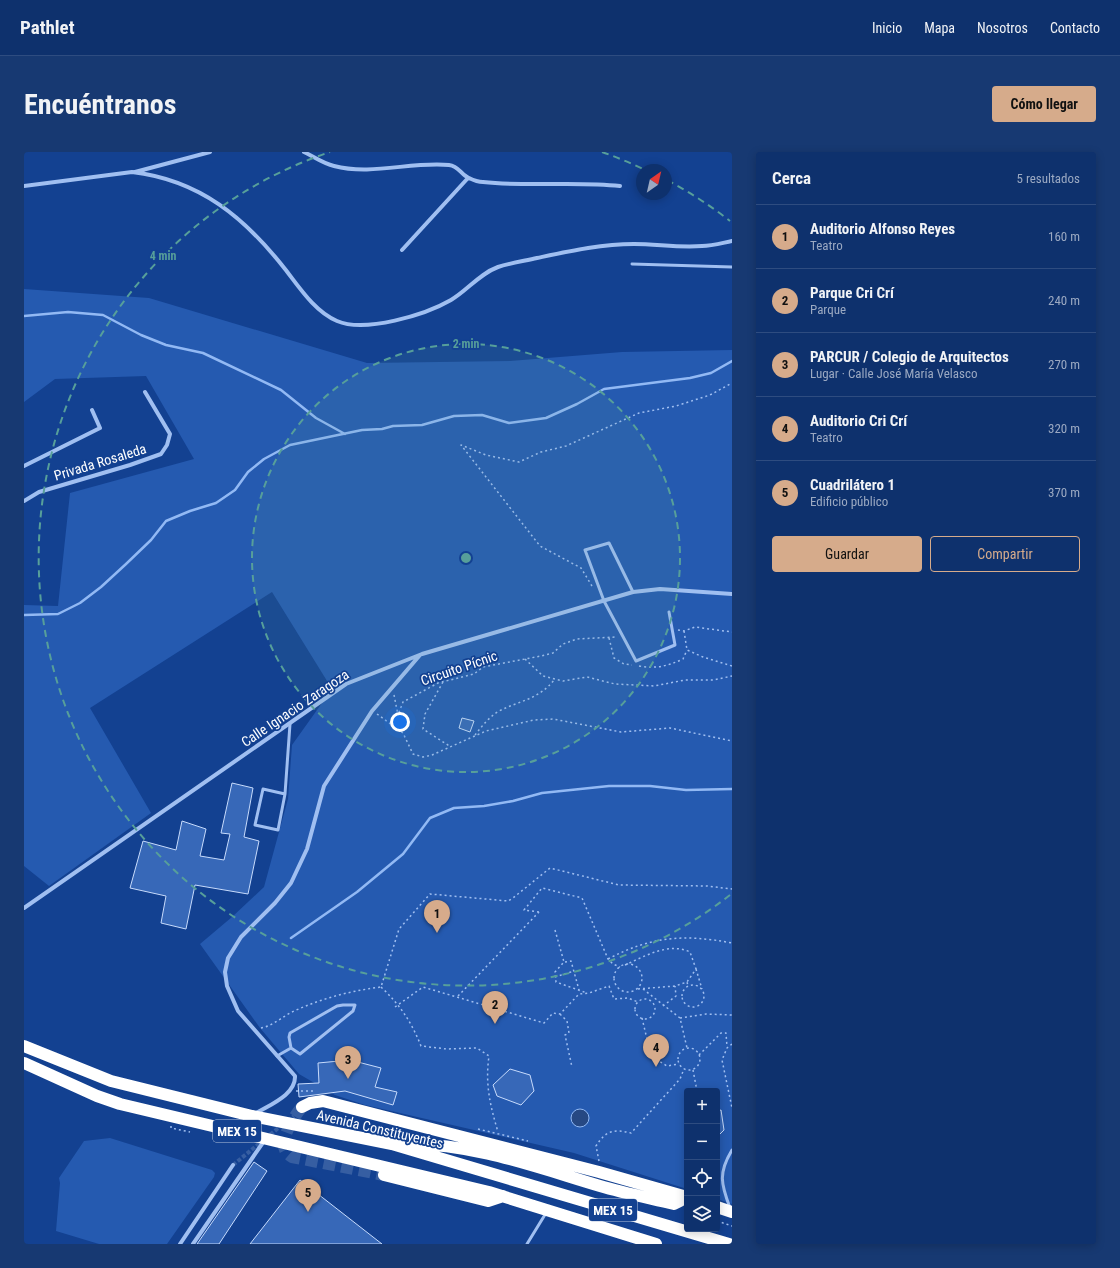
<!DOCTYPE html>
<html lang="es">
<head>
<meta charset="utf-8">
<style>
  :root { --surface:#0e316d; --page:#173972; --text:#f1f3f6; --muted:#9ba9c2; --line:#2e4c80; --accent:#d6ab8b }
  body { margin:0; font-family:"Roboto Condensed",sans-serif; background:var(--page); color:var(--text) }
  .controls { position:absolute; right:12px; bottom:12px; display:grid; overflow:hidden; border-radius:4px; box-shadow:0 2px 10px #0003 }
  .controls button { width:36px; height:36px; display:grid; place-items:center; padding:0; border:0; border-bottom:1px solid var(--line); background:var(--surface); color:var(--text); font:20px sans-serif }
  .compass { position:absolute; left:612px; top:12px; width:36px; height:36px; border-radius:50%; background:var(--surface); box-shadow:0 2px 10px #0003; rotate:34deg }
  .you { position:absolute; left:376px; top:570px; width:14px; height:14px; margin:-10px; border:3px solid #fff; border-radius:50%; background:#1a73e8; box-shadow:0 0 0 6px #1a73e833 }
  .badge { display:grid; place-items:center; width:26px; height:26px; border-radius:50%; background:var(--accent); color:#111; font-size:13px; font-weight:700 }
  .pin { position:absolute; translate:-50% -33px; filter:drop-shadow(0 1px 2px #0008) }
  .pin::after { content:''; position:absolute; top:21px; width:14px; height:12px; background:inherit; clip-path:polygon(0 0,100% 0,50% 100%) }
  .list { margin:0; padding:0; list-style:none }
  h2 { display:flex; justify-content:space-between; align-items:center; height:52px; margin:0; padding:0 16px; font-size:17px }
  h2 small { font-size:13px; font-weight:400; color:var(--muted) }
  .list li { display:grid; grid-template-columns:26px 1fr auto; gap:12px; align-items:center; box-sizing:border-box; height:64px; padding:0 16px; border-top:1px solid var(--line) }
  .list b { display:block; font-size:15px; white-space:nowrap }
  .list p { margin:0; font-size:13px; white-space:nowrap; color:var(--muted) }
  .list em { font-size:13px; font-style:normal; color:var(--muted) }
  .actions { display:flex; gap:8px; padding:12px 16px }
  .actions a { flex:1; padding:9px 0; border:1px solid var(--accent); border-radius:4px; text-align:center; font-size:14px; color:var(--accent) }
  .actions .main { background:var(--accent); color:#111 }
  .icon { flex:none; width:22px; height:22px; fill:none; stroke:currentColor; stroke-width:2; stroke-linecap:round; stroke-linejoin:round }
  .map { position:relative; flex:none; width:708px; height:1092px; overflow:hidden; border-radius:4px }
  header { display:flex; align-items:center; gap:24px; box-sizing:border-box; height:56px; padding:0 20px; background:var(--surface); border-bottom:1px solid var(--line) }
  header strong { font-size:19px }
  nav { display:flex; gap:22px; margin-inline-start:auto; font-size:14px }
  .intro { display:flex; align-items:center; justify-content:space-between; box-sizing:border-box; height:96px; padding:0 24px }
  h1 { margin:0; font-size:28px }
  .button { padding:10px 18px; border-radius:4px; background:var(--accent); color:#111; font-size:14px; font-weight:700 }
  main { display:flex; gap:24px; padding:0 24px }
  aside { flex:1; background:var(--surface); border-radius:4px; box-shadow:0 2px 10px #0003 }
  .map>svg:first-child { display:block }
  .green { fill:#255ab0 }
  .water { fill:#264883; stroke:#92b9f4 }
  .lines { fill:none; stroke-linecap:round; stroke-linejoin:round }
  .stream { stroke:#92b9f4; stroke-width:2.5 }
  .building { fill:#3768b8; stroke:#c7dbfc }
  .street-tunnel { stroke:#365ea2; stroke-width:4; stroke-dasharray:4 2; stroke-linecap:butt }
  .highway-tunnel { stroke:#365ea2; stroke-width:12; stroke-dasharray:12 6; stroke-linecap:butt }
  .path { stroke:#a0bff1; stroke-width:1.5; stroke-dasharray:2 3; stroke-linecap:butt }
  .lane { stroke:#a0bff1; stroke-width:3 }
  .street { stroke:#a0bff1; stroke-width:4 }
  .highway { stroke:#fff; stroke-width:12 }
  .ring { fill:none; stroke:#579f9a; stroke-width:2; stroke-dasharray:7 5 }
  .labels { text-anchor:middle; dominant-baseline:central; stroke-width:3.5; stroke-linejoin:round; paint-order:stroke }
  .shield { fill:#134191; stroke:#b8c6de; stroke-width:1 }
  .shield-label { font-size:13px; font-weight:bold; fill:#fff }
  .street-label { font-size:14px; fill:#fff; stroke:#134191 }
  .centre { fill:#579f9a; stroke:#134191; stroke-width:2 }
  .ring-label { font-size:12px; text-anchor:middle; font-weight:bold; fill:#579f9a; stroke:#134191; stroke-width:3.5; stroke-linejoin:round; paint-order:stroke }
</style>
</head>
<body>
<header>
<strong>Pathlet</strong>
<nav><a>Inicio</a><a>Mapa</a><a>Nosotros</a><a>Contacto</a></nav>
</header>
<div class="intro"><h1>Encuéntranos</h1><a class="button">Cómo llegar</a></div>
<main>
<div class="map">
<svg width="708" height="1092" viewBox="0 0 708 1092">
  <rect width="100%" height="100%" fill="#134191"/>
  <path class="green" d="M0,137L125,146L343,211L486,209L598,200L708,198V1052L693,1047V939H663V1037L550,1001L341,953L311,943L275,922L236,876L176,792L208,765L240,735L264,647L268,593L308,537L248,440L66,556L127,661L25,734L0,714V453L34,454L46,341L170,307L122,224L31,227L0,250Z
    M86,986L188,1018L191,1021L190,1025L143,1092H75L32,1079L36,1031L35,1026L60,989Z"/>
  <path class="water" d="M547 966a9 9 0 1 1 18 0a9 9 0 1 1-18 0Z"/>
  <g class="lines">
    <path class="stream" d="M0,164L44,160L79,163L117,183L142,193L179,201L257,238L292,266L321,282
      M0,463L34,462L56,451L77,435L102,412L127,388L142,369L166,359L192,351L211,338L224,320L240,307L266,293L338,278L358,277L369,274L398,273L430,264L458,263L485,271L522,266L553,252L580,237L666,226L687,221L708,209
      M267,786L333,740L379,702L406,666L430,656L460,654L489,649L518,641L585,634H626L662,638L708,637"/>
  </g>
  <path class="building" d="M438,566L450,569L446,580L435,576Z
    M208,631L229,636L220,685L235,689L224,742L171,733L162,777L137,771L142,744L106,736L119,689L152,698L158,669L182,677L176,704L200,708L206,682L197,681Z
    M326,908L357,916L351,935L373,940L369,953L321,939L275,945L274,932L295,931L294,911Z
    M486,917L506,923L510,939L497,953L473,944L469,933Z
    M697,958L700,978L693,985V959Z
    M230,1010L243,1019L195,1092H173Z
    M276,1028L358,1092H226Z"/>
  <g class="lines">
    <path class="street-tunnel" d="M264,969L270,964
      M209,1013L258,973"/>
    <path class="highway-tunnel" d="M278,955C271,963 260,980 260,992C259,998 264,1002 268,1005L360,1023"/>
    <path class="path" d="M568,434L557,416L516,394L437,293L462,303L495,310L517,300L542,294L615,261L652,254L686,243L708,231
      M654,478L660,479L671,475L708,480
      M660,479L663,498L679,505L708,514
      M585,486L590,506L600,512L608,513
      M501,507L519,524L539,529L563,525L591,532L630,534L661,528H689L708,524
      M615,514C632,517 644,514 659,507L663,498
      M419,530L401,562L399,577L427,595
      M370,543L374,563
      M353,562L379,581L389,602L399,605L408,603L462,579L510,568L529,567L597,580L646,576L708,589
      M378,580L374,563L379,550L414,531L450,522L459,515L517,504L529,501L539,492L553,487L592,485
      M451,583C458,574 465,565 475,559C497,548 514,548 531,527
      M515,760L500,758L518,736L558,746L584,807L589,812L596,815
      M531,778L540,810L531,820L532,830L563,841
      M584,807C628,784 660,782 708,791
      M541,810L547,809L555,838
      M590 826a14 14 0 1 1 28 0a14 14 0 1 1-28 0Z
      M601,813C621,804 645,790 666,800L672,817L663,830
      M672,817L678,837
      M531,825L550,819
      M658 844a11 11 0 1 1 22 0a11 11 0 1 1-22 0Z
      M357,835C376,853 387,869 397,894L423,897L453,896L465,904C461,932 466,953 474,980
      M614,837L651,834L663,830L664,834
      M619,837L656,866L663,896
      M434,844L515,760
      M611 857a10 10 0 1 1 20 0a10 10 0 1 1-20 0Z
      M639,854L652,844L651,834
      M371,855L399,835L520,871L529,861L536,862L555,842L565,841L585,834L590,847L604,846L614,850
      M536,862L543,869L545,881L541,883L548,915
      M618,866L627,904L643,914L655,912
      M656,866L682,862L708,863
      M237,876C249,874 259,864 270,859C299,846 326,839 357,835L375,777L406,742L484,749L489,746L526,716L595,733L683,734L708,737
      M708,892L703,896L698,908L708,956
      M654 907a11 11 0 1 1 22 0a11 11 0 1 1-22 0Z
      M675,903L697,881H702L703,895
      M669,918L673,939
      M672,937L681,939
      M272,939H291
      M693,942L695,943
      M147,974V976L166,980
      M454,977L504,989
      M575,1009L572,994C582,978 590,977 607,981L656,927L660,917
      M693,1069L708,1074"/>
    <path class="lane" d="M608,112L708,115
      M609,440L585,391L561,398L580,449L612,509L651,493L645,460
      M261,642L239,637L231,673L254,678L261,642L266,572
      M319,853H331L329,859L276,902L267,896L265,885L266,881L313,854Z
      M253,904L267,896
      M706,1056C697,1032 694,1021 708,998
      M503,1092L522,1061"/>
    <path class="street" d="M280,0C290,5 300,12 310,14C348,24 388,9 425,13C435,14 437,23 445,26C449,28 455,30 459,30C505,35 551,29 596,34
      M111,20L186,0
      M0,34L108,20C176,28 221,66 261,117C275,135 291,160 313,169C341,181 401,163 427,148C444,138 455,122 474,115C486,111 500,109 513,106C546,99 577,92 610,92C633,92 655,96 678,94C688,94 698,91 708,89
      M378,98L444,26
      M0,314L76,276L68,258
      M0,349L15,340L106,313L137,302L143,293L146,282L121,240
      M0,756L322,532L398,502L609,440L636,437L708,442
      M231,962C245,953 272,943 271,924L214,859L203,834L201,820L204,806L217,785L251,751L267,731L283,697L300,634L348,559L396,503
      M156,1092L209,1013
      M169,1092L240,989"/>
    <path class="highway" d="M0,894L87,929L228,964L368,992L705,1092
      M0,911L73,944L96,952L465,1040L632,1092
      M278,955L286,951L299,949L575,1020L663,1045
      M381,992C449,991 512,1015 576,1034C600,1041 625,1046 650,1052L656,1049L660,1045
      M360,1023L464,1049L479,1044
      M693,1055L708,1060"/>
  </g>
  <circle cx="442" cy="406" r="214" fill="#579f9a" fill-opacity=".12"/>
  <g class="ring">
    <circle cx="442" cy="406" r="214"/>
    <path d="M706 743A428 428 0 1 1 306 0M578 0A428 428 0 0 1 619 17M643 28A428 428 0 0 1 706 69"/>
  </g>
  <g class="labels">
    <g class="shield">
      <rect x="189" y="968" width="48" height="22" rx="3"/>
      <rect x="565" y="1047" width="48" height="22" rx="3"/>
    </g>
    <g class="shield-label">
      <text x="213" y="979">MEX 15</text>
      <text x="589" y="1058">MEX 15</text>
    </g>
    <g class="street-label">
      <text transform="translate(76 310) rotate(-17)">Privada Rosaleda</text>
      <text transform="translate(435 516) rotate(-19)">Circuito Pícnic</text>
      <text transform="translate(271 556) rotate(-34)">Calle Ignacio Zaragoza</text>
      <text transform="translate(356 977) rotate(13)">Avenida Constituyentes</text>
    </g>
  </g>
  <circle cx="442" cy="406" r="6" class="centre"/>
  <g class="ring-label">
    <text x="139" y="108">4 min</text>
    <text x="442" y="196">2 min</text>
  </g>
</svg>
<div class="controls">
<button>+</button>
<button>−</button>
<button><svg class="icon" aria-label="locate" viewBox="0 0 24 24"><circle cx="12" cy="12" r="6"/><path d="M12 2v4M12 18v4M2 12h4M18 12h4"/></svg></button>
<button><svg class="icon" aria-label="layers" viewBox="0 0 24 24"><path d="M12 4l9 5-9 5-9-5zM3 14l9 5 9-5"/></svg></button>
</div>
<svg class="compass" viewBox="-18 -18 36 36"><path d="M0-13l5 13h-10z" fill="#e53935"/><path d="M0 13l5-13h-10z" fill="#9ba9c2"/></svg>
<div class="you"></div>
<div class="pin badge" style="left:413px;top:781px">1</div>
<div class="pin badge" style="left:471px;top:872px">2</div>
<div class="pin badge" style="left:324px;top:927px">3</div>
<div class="pin badge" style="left:632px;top:915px">4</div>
<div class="pin badge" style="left:284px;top:1060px">5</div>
</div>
<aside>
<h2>Cerca<small>5 resultados</small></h2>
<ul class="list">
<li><span class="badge">1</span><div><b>Auditorio Alfonso Reyes</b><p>Teatro</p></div><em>160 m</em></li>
<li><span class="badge">2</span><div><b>Parque Cri Crí</b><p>Parque</p></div><em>240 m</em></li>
<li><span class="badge">3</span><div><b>PARCUR / Colegio de Arquitectos</b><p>Lugar · Calle José María Velasco</p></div><em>270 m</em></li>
<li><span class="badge">4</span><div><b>Auditorio Cri Crí</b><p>Teatro</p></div><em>320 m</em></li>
<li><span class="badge">5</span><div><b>Cuadrilátero 1</b><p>Edificio público</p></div><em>370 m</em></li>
</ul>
<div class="actions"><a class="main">Guardar</a><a>Compartir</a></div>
</aside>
</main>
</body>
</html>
